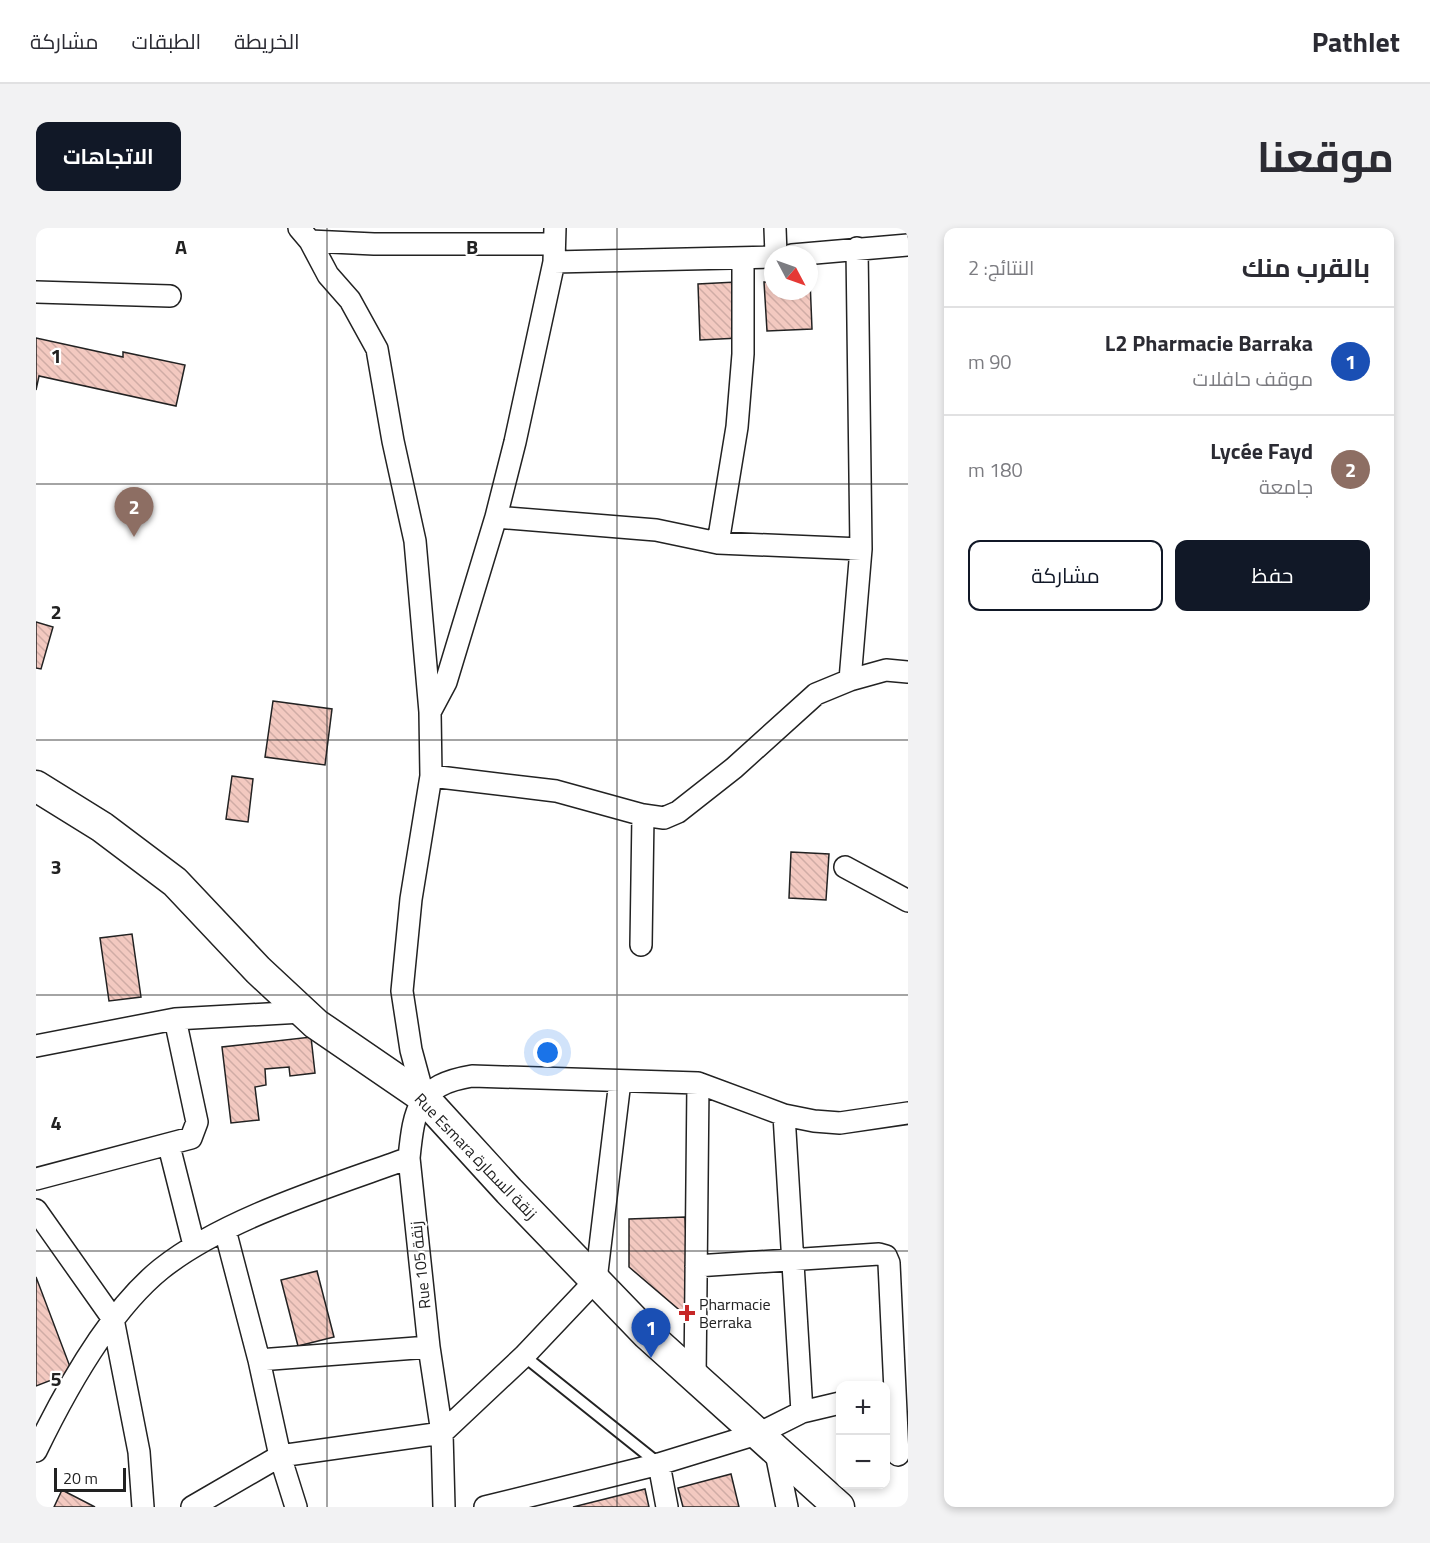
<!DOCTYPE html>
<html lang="ar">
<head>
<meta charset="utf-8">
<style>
  :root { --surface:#fff; --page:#f2f2f3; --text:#2b2b33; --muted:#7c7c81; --line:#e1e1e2; --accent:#111827 }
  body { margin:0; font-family:"Titillium Web",Cairo,sans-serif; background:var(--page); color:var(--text); direction:rtl }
  .controls { position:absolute; right:18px; bottom:18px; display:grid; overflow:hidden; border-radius:12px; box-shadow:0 3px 9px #0003 }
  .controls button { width:54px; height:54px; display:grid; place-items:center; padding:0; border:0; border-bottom:2px solid var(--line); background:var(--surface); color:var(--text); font:30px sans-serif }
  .compass { position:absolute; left:728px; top:18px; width:54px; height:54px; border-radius:50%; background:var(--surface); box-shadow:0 3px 9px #0003; rotate:131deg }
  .scale { position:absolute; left:18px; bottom:15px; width:72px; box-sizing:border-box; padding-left:6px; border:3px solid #222; border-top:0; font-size:16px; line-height:21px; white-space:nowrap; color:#222; -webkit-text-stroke:4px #fff; paint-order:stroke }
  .you { position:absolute; left:512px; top:825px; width:21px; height:21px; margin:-15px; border:4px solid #fff; border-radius:50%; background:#1a73e8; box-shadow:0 0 0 9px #1a73e833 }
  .badge { display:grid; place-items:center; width:39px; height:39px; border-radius:50%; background:var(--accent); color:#fff; font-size:20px; font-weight:700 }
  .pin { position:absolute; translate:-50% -50px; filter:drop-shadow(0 2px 3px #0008) }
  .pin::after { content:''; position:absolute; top:32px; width:21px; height:18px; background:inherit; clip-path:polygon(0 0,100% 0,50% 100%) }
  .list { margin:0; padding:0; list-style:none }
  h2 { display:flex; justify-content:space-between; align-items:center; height:78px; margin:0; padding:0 24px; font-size:26px }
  h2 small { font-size:20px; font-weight:400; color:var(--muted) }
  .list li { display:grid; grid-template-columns:39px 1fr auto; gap:18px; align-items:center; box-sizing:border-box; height:108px; padding:0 24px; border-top:2px solid var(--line) }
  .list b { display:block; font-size:22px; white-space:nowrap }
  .list p { margin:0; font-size:20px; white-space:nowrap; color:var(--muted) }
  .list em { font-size:20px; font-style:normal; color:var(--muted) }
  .actions { display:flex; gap:12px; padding:18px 24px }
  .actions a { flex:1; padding:14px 0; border:2px solid var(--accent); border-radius:12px; text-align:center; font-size:21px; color:var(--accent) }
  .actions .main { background:var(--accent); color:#fff }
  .map { position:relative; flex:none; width:872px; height:1279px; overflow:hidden; direction:ltr; border-radius:12px }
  header { display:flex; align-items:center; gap:36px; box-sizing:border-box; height:84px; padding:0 30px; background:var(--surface); border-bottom:2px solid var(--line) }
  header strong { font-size:28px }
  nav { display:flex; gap:33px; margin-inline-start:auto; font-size:21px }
  .intro { display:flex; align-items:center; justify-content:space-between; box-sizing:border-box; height:144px; padding:0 36px }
  h1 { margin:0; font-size:42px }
  .button { padding:15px 27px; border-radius:12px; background:var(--accent); color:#fff; font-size:21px; font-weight:700 }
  main { display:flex; gap:36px; padding:0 36px }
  aside { flex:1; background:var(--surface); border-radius:12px; box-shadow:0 3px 9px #0003 }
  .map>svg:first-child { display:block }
  .building { fill:url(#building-back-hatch); stroke:#222; stroke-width:1.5 }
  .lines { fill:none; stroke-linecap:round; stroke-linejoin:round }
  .lane-casing { stroke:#222; stroke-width:14 }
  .street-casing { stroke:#222; stroke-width:24 }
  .secondary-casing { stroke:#222; stroke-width:33 }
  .lane { stroke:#fff; stroke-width:10 }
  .street { stroke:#fff; stroke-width:21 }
  .secondary { stroke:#fff; stroke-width:30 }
  .grid { fill:none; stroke:#222; stroke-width:1.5; stroke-opacity:0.55 }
  .poi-dot { fill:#c62828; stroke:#fff; stroke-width:2 }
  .labels { text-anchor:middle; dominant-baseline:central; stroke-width:4.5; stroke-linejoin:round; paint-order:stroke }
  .street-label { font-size:16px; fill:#222; stroke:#fff }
  .poi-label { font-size:16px; fill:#222; stroke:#fff; text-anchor:start }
  .grid-label { font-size:20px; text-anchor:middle; font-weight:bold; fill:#222; stroke:#fff; stroke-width:4.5; stroke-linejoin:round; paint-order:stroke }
</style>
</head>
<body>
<header>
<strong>Pathlet</strong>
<nav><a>الخريطة</a><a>الطبقات</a><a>مشاركة</a></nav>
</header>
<div class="intro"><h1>موقعنا</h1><a class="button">الاتجاهات</a></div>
<main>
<aside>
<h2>بالقرب منك<small>النتائج: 2</small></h2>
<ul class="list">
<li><span class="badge" style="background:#1a4fb4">1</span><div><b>L2 Pharmacie Barraka</b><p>موقف حافلات</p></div><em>90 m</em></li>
<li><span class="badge" style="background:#8d6e63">2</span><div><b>Lycée Fayd</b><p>جامعة</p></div><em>180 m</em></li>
</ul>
<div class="actions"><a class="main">حفظ</a><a>مشاركة</a></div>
</aside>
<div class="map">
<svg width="872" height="1279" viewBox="0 0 872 1279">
  <defs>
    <pattern id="building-back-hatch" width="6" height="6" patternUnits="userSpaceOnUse" patternTransform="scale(1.5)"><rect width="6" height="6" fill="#f3c9c0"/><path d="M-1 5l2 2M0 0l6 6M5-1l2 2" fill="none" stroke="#d0aca5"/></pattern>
  </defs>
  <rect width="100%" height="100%" fill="#fff"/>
  <path class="building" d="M774,52L776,101L731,103L728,54H737V63H773Z
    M700,54L703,110L664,112L662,56Z
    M0,110L87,129V124L149,137L140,178L3,148L0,162Z
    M0,394L17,399L5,441L0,440Z
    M237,473L296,481L289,537L229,529Z
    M196,548L217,551L212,594L190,591Z
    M755,624L793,626L790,672L753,670Z
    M96,706L105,769L73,773L64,710Z
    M275,809L279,845L254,848L253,839L229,841L230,857L219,859L223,892L195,895L186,819Z
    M649,989L654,1091L593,1039V991Z
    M281,1043L298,1109L262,1118L245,1052Z
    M0,1049L36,1144L0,1158Z
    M695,1246L703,1279H647L642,1260Z
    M609,1261L613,1279H537Z
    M26,1262L59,1279H18Z"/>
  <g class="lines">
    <g class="lane-casing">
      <path id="lane" d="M488,1128L623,1236"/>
    </g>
    <g class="street-casing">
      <path id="street" d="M263,0L274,13L292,47L314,72L341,121L357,213L379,313L394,484L395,548L375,671L366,763L375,822L388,870
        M739,0L740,27
        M274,13L338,16H518
        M756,27L872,17
        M518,34L737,29
        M0,64L134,68
        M460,289L620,302L682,315L825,321
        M682,315L701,199L707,126V30
        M814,452L825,321L821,20
        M394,484L410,454L460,289L479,214L518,34L519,0
        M395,548L520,563L607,587L628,590L642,584L698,540L780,466L814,452L850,442L872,444
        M809,639L872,673
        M605,717L607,587
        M0,818L139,791L266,784
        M748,887L766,1184
        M133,918L158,1017
        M0,951L155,910L161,894L139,791
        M0,982L77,1091L103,1224L107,1279
        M189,1002L223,1132L244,1228L260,1279
        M660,1038L843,1026L850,1028L853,1035L862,1227
        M223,1132L393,1119
        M659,1152L662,855
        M0,1223C29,1163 73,1083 125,1041C189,990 296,958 373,930
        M740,1225L751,1279
        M623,1236L631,1279
        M156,1279L244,1228L406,1205L488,1128L560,1052L584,853
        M408,1279L406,1205L393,1119L373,930C378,880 382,857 436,848L662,855L748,887L778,893L804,895L872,885
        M449,1279L623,1236L724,1205L766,1184L804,1175"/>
    </g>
    <g class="secondary-casing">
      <path id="secondary" d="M0,558L66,599L139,654L222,742L280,796L388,870L473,963L611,1106L803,1279"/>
    </g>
    <use href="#lane" class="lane"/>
    <use href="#street" class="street"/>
    <use href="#secondary" class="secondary"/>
  </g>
  <path class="grid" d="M291,0V1279M581,0V1279M0,256H872M0,512H872M0,767H872M0,1023H872"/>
  <path class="poi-dot" d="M648 1076h6v6h6v6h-6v6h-6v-6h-6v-6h6z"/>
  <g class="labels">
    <g class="street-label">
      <text transform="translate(440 928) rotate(46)">Rue Esmara زنقة السمارة</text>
      <text transform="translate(384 1037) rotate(-96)">Rue 105 زنقة</text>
    </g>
    <g class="poi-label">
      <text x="663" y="1076">Pharmacie<tspan x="663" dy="18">Berraka</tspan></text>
    </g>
  </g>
  <g class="grid-label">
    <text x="145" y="26">A</text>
    <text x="436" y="26">B</text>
    <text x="20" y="135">1</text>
    <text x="20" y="391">2</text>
    <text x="20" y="646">3</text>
    <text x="20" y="902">4</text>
    <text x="20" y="1158">5</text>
  </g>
</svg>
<div class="controls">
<button>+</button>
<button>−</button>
</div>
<svg class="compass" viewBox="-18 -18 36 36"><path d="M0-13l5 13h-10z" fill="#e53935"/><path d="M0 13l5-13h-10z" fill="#7c7c81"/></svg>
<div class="scale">20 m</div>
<div class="you"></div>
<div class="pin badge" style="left:615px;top:1130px;background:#1a4fb4">1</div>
<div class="pin badge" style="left:98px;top:309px;background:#8d6e63">2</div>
</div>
</main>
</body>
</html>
